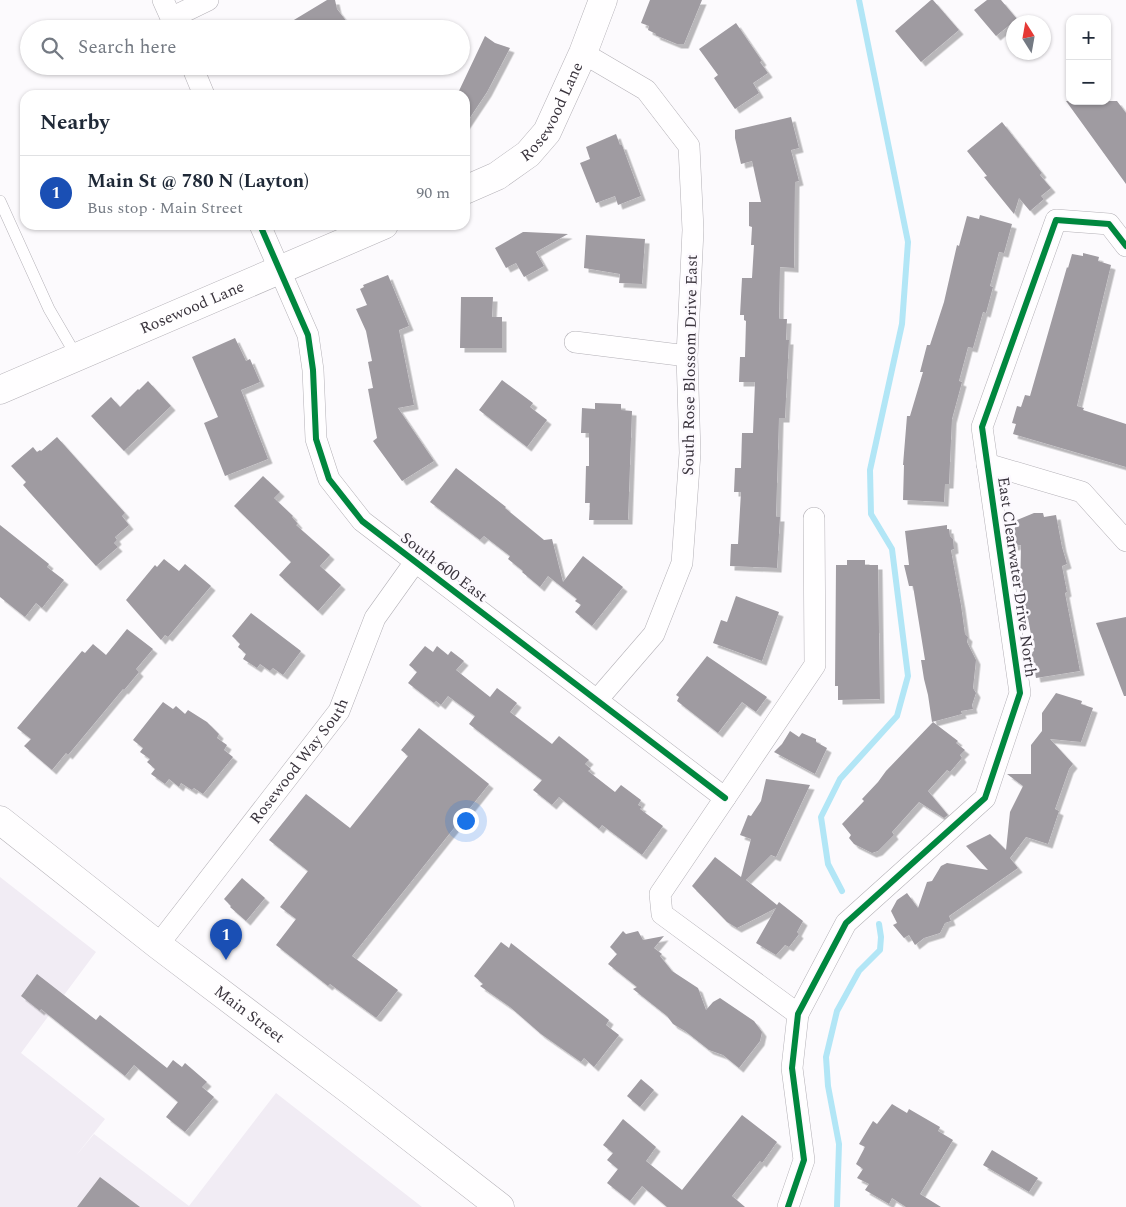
<!DOCTYPE html>
<html lang="en">
<head>
<meta charset="utf-8">
<style>
  :root { --surface:#fff; --page:#f2f2f3; --text:#1f2937; --muted:#747a83; --line:#e0e1e3; --accent:#d93025 }
  body { margin:0; font-family:Spectral,serif; background:var(--page); color:var(--text) }
  .controls { position:absolute; right:15px; top:15px; display:grid; overflow:hidden; border-radius:10px; box-shadow:0 1px 4px #0004 }
  .controls button { width:45px; height:45px; display:grid; place-items:center; padding:0; border:0; border-bottom:1px solid var(--line); background:var(--surface); color:var(--text); font:25px sans-serif }
  .compass { position:absolute; left:1006px; top:15px; width:45px; height:45px; border-radius:50%; background:var(--surface); box-shadow:0 1px 4px #0004; rotate:349deg }
  .you { position:absolute; left:465px; top:820px; width:18px; height:18px; margin:-12px; border:4px solid #fff; border-radius:50%; background:#1a73e8; box-shadow:0 0 0 8px #1a73e833 }
  .badge { display:grid; place-items:center; width:32px; height:32px; border-radius:50%; background:var(--accent); color:#fff; font-size:16px; font-weight:700 }
  .pin { position:absolute; translate:-50% -41px; filter:drop-shadow(0 1px 2px #0008) }
  .pin::after { content:''; position:absolute; top:26px; width:18px; height:15px; background:inherit; clip-path:polygon(0 0,100% 0,50% 100%) }
  .list { margin:0; padding:0; list-style:none }
  h2 { display:flex; justify-content:space-between; align-items:center; height:65px; margin:0; padding:0 20px; font-size:21px }
  h2 small { font-size:16px; font-weight:400; color:var(--muted) }
  .list li { display:grid; grid-template-columns:32px 1fr auto; gap:15px; align-items:center; box-sizing:border-box; height:75px; padding:0 20px; border-top:1px solid var(--line) }
  .list b { display:block; font-size:19px; white-space:nowrap }
  .list p { margin:0; font-size:16px; white-space:nowrap; color:var(--muted) }
  .list em { font-size:16px; font-style:normal; color:var(--muted) }
  .icon { flex:none; width:28px; height:28px; fill:none; stroke:currentColor; stroke-width:2; stroke-linecap:round; stroke-linejoin:round }
  .map { position:relative; flex:none; width:1126px; height:1207px; overflow:hidden }
  .search { position:absolute; background:var(--surface); box-shadow:0 1px 4px #0004; left:20px; top:20px; width:450px; height:55px; display:flex; align-items:center; gap:12px; box-sizing:border-box; padding:0 18px; border-radius:28px; color:var(--muted); font-size:19px }
  .panel { position:absolute; background:var(--surface); box-shadow:0 1px 4px #0004; left:20px; top:90px; width:450px; height:140px; border-radius:15px }
  .map>svg:first-child { display:block }
  .built { fill:#f1ecf4 }
  .lines { fill:none; stroke-linecap:round; stroke-linejoin:round }
  .stream { stroke:#b2e6f6; stroke-width:6 }
  .building { fill:#9f9ba1; filter:url(#shadow) }
  .lane-casing { stroke:#b4b1b7; stroke-width:12 }
  .street-casing { stroke:#b4b1b7; stroke-width:22 }
  .secondary-casing { stroke:#b4b1b7; stroke-width:29 }
  .lane { stroke:#fffeff; stroke-width:11 }
  .street { stroke:#fffeff; stroke-width:21 }
  .secondary { stroke:#fffeff; stroke-width:28 }
  .cycleway-casing { stroke:#fcf9fe; stroke-width:9 }
  .cycleway { stroke:#00873e; stroke-width:6 }
  .labels { text-anchor:middle; dominant-baseline:central; stroke-width:5; stroke-linejoin:round; paint-order:stroke }
  .street-label { font-size:16px; fill:#3a343d; stroke:#fcf9fe }
</style>
</head>
<body>
<div class="map">
<svg width="1126" height="1207" viewBox="0 0 1126 1207">
  <defs>
    <filter id="shadow"><feDropShadow dx="4.5" dy="4.5" stdDeviation="0" flood-color="#0004"/></filter>
  </defs>
  <rect width="100%" height="100%" fill="#fcfafd"/>
  <path class="built" d="M0,877L96,952L21,1053L105,1119L75,1157L94,1134L189,1206L276,1093L422,1207H0Z"/>
  <g class="lines">
    <path class="stream" d="M842,891L828,864L821,817L840,779L897,716L908,676L892,549L871,514L870,470L902,324L908,242L859,0
      M837,1207L839,1144L828,1086L826,1057L837,1011L859,971L880,950L881,937L879,924"/>
  </g>
  <path class="building" d="M327,0H335L337,9L347,22L335,29H279Z
    M650,0H702L684,44H677L655,35L656,34L648,30L649,26L641,23Z
    M931,0H933L959,30L921,62L895,31Z
    M987,0H1001L1017,19L996,36L974,10Z
    M736,23L762,61L760,62L768,73L753,83L759,93L735,109L714,78L718,75L699,49Z
    M485,36L495,43L510,48L487,92L465,125V95H457Z
    M1066,101H1117L1126,113V184Z
    M791,117L799,148L791,150L799,181L795,182L794,268L780,267L779,319H787L786,340H789L785,418H779L776,517H780L777,568L730,566L731,544H738L741,492H734L735,468H741L742,433H753L755,382H739L740,357H745L746,321L744,320V315H740L742,278H752L754,245H751L752,227L749,226V202H761L752,161L741,164L735,138V130Z
    M1002,122L1042,173L1040,175L1051,188L1041,196L1044,199L1030,211L1019,198L1014,214L984,177L987,176L967,151Z
    M616,134L620,145H622L641,196L618,205L615,196L596,203L580,163L590,159L586,147Z
    M980,215L1012,224L1004,253L999,252L990,286L993,287L986,313L983,312L973,348L968,347L959,381L962,382L952,419L949,484H945L944,502L903,500L904,465H903L907,416H910L923,372H920L927,345H930L944,302L957,245L959,246L967,216L979,219Z
    M523,232H526L568,234L536,252L544,266L524,277L516,263L506,268L495,248Z
    M586,235L645,239L642,284L619,283L620,274L584,268Z
    M1083,253L1099,257L1098,261L1111,265L1077,406L1084,408L1083,410L1126,424V467L1013,434L1016,424L1012,423L1017,406L1021,407L1025,395L1030,396L1067,267L1068,268L1072,254L1083,256Z
    M388,275L409,326L399,330L414,405L398,408L434,461L402,481L373,441L377,438L368,389L373,388L368,362L372,361L366,331L356,309L367,305L360,289L364,287L363,285Z
    M461,297H493L492,317H502V348H460Z
    M235,338L246,361L250,359L260,382L241,390L268,459L225,476L204,423L218,417L192,357Z
    M502,380L533,403L530,407L547,420L527,447L479,410Z
    M148,381L171,406L124,451L91,416L111,397L120,407L138,389L139,390Z
    M595,403L621,404V410L632,411L628,520H589L590,503H585L586,466H589V433H581L582,408L595,409Z
    M57,437L125,513L122,516L129,525L115,537L117,540L114,543L118,547L96,566L23,485L26,482L11,466L33,447L37,452L40,450L41,451Z
    M456,468L506,507L505,508L544,540L552,539L563,582L583,556L623,587L592,626L575,612L581,605L575,601L577,599L548,576L540,587L522,572L523,571L508,559L510,556L484,536L480,540L430,502Z
    M263,476L280,492L274,498L293,516L292,517L298,524L296,525L330,555L320,566L341,585L318,611L279,575L291,562L234,506Z
    M1034,513H1043L1044,517L1056,515L1062,547L1067,564L1062,566L1067,592L1065,593L1080,671L1036,678L1031,653L1034,651L1028,618H1026L1020,596L1021,545L1012,546L1011,541L1015,534L1014,531L1017,520Z
    M0,525L49,564L47,567L64,580L42,608L36,603L25,617L0,597Z
    M947,525V529H949L950,536L953,539L954,549L951,550L961,605L965,634L968,637L967,642L976,660L973,688L976,693L972,705L973,709L961,711L962,714L932,722L928,695L924,679L921,660H925L913,586H909L904,565H909L905,531Z
    M164,559L179,571L185,564L211,586L168,637L165,635L161,640L126,600L155,565L157,567Z
    M847,560H865V565H878L880,699L838,700V686H835L836,565H847Z
    M736,596L779,612L762,661L713,643L721,620L727,622Z
    M251,613L301,651L283,675L273,668L270,671L260,664L257,668L243,659L246,654L238,647L240,644L232,636Z
    M1126,617V696H1124L1096,623Z
    M127,629L153,649L136,669L139,672L124,690L123,689L68,755L66,753L52,770L24,746L31,739L17,728L82,651L85,653L93,644L106,655Z
    M425,646L433,652L437,646L448,655L451,651L464,661L456,670L490,697L497,688L517,703L510,712L552,744L559,736L589,760L585,764L591,769L588,771L615,792L621,785L641,800L638,805L642,807L640,809L663,826L642,855L602,825L599,829L559,797L552,805L533,790L542,780L469,724L475,716L448,696L441,705L436,701L434,703L408,683L417,672L409,665Z
    M707,656L767,697L756,712L742,702L718,733L677,701L679,697L676,695Z
    M1056,693L1082,701L1081,704L1093,708L1081,742L1050,739L1073,764L1069,769L1055,809L1059,811L1048,844L1026,837L1010,858L1018,868L949,916L951,921L945,923L940,933L924,938L915,945L909,935L904,938L893,925L897,923L891,911L897,900L907,893L918,908L927,882L932,881L941,866L947,863L988,870L966,846L990,834L1006,850L1010,812L1023,786L1007,774H1031V745L1042,731V713Z
    M163,702L173,709L176,706L185,714L188,710L207,722L219,734L217,738L227,745L224,750L233,757L203,794L194,788L192,790L181,783L179,787L169,779L165,784L151,774L155,769L147,762L150,759L140,752L143,748L133,740Z
    M933,722L958,741L956,743L965,750L960,755L962,758L950,772L947,770L928,791L948,815L944,818L919,802L892,832L894,835L878,851L872,853L854,844L849,838L851,835L842,824L864,801L862,799L878,782L886,771Z
    M419,728L489,784L352,956L398,990L377,1017H375L330,984L328,986L276,945L296,919L280,907L308,871L269,840L306,794L350,828L408,756L401,750Z
    M790,731L799,737L802,733L816,739V742L827,748L815,774L774,752L782,744Z
    M766,779L810,785L776,857L771,855L746,880L777,905L779,902L803,921L797,932L799,934L789,947L785,945L776,955L756,943L776,908L737,928L727,922L692,886L715,857L741,877L751,839L740,835L748,815L751,816L761,801Z
    M242,878L265,898L246,921L230,907L231,906L224,899Z
    M623,931L626,934L638,931L643,940L664,936L654,948L662,954L660,956L672,971L698,988L706,1010L713,1002L720,998L754,1021L762,1032L760,1041L739,1068L723,1055L709,1050L685,1031L673,1024L667,1016L633,989L637,987L608,964L617,954L610,947Z
    M501,942L509,948L511,943L609,1020L606,1025L619,1035L594,1067L584,1058L581,1062L541,1034L510,1007L480,986L483,984L474,976Z
    M37,974L96,1020L100,1015L167,1068L173,1060L182,1067L185,1063L207,1082L202,1087L214,1097L185,1132L166,1117L178,1102L134,1065L125,1076L41,1009L40,1011L21,996Z
    M641,1079L654,1090L640,1107L627,1096Z
    M892,1104L907,1113L909,1109L940,1127L938,1131L953,1140L920,1194L941,1207H906L892,1198L889,1204L865,1190L869,1184L857,1178L863,1169L856,1164L865,1147L859,1144L873,1121L877,1124Z
    M742,1115L777,1142L762,1163L760,1161L732,1196L745,1207H667L642,1186L630,1201L607,1183L618,1169L607,1160L613,1153L603,1145L623,1119L656,1147L646,1161L682,1190Z
    M992,1150L1038,1178L1029,1192L983,1165Z
    M100,1177L140,1207H77Z"/>
  <g class="lines">
    <g class="lane-casing">
      <path id="lane" d="M0,201L49,309L77,357"/>
    </g>
    <g class="street-casing">
      <g id="street">
        <path d="M163,0L176,29"/>
        <path d="M171,18L208,0"/>
        <path d="M583,53L646,90L689,146L693,230L687,356L690,453L682,563L654,634L597,700"/>
        <path d="M192,66L204,95"/>
        <path d="M260,225L308,335L313,370L316,439L329,479L362,521L725,798"/>
        <path d="M575,342L687,356"/>
        <path d="M987,464L1082,492L1126,541"/>
        <path id="s1" d="M158,945L339,711L375,618L415,562"/>
        <path d="M798,1014L662,914L660,894L815,665L814,518"/>
        <path d="M788,1207L804,1160L792,1068L798,1014L846,923L985,798L1020,693L982,427L1056,220L1109,224L1126,246"/>
      </g>
    </g>
    <g class="secondary-casing">
      <g id="secondary">
        <path id="s2" d="M465,190L497,176L528,154L547,132L583,53L603,0"/>
        <path id="s3" d="M0,390L384,225"/>
        <path id="s4" d="M0,820L158,945L356,1095L500,1207"/>
      </g>
    </g>
    <use href="#lane" class="lane"/>
    <use href="#street" class="street"/>
    <use href="#secondary" class="secondary"/>
    <g class="cycleway-casing">
      <path id="cycleway" d="M260,225L308,335L313,370L316,439L329,479L362,521L725,798
        M788,1207L804,1160L792,1068L798,1014L846,923L985,798L1020,693L982,427L1056,220L1109,224L1126,246"/>
    </g>
    <use href="#cycleway" class="cycleway"/>
  </g>
  <g class="labels">
    <g class="street-label">
      <text stroke="none"><textPath href="#s2" startOffset="122">Rosewood Lane</textPath></text>
      <text stroke="none"><textPath href="#s3" startOffset="209">Rosewood Lane</textPath></text>
      <text transform="translate(690 365) rotate(-89)">South Rose Blossom Drive East</text>
      <text transform="translate(444 567) rotate(37)">South 600 East</text>
      <text transform="translate(1017 577) rotate(82)">East Clearwater Drive North</text>
      <text stroke="none"><textPath href="#s1" startOffset="232">Rosewood Way South</textPath></text>
      <text stroke="none"><textPath href="#s4" startOffset="316">Main Street</textPath></text>
    </g>
  </g>
</svg>
<div class="controls">
<button>+</button>
<button>−</button>
</div>
<svg class="compass" viewBox="-18 -18 36 36"><path d="M0-13l5 13h-10z" fill="#e53935"/><path d="M0 13l5-13h-10z" fill="#747a83"/></svg>
<div class="you"></div>
<div class="pin badge" style="left:226px;top:960px;background:#1a4fb4">1</div>
<div class="search"><svg class="icon" aria-label="search" viewBox="0 0 24 24"><circle cx="10" cy="10" r="6"/><path d="M15 15l6 6"/></svg>Search here</div>
<section class="panel">
<h2>Nearby<small></small></h2>
<ul class="list">
<li><span class="badge" style="background:#1a4fb4">1</span><div><b>Main St @ 780 N (Layton)</b><p>Bus stop · Main Street</p></div><em>90 m</em></li>
</ul>
</section>
</div>
</body>
</html>
